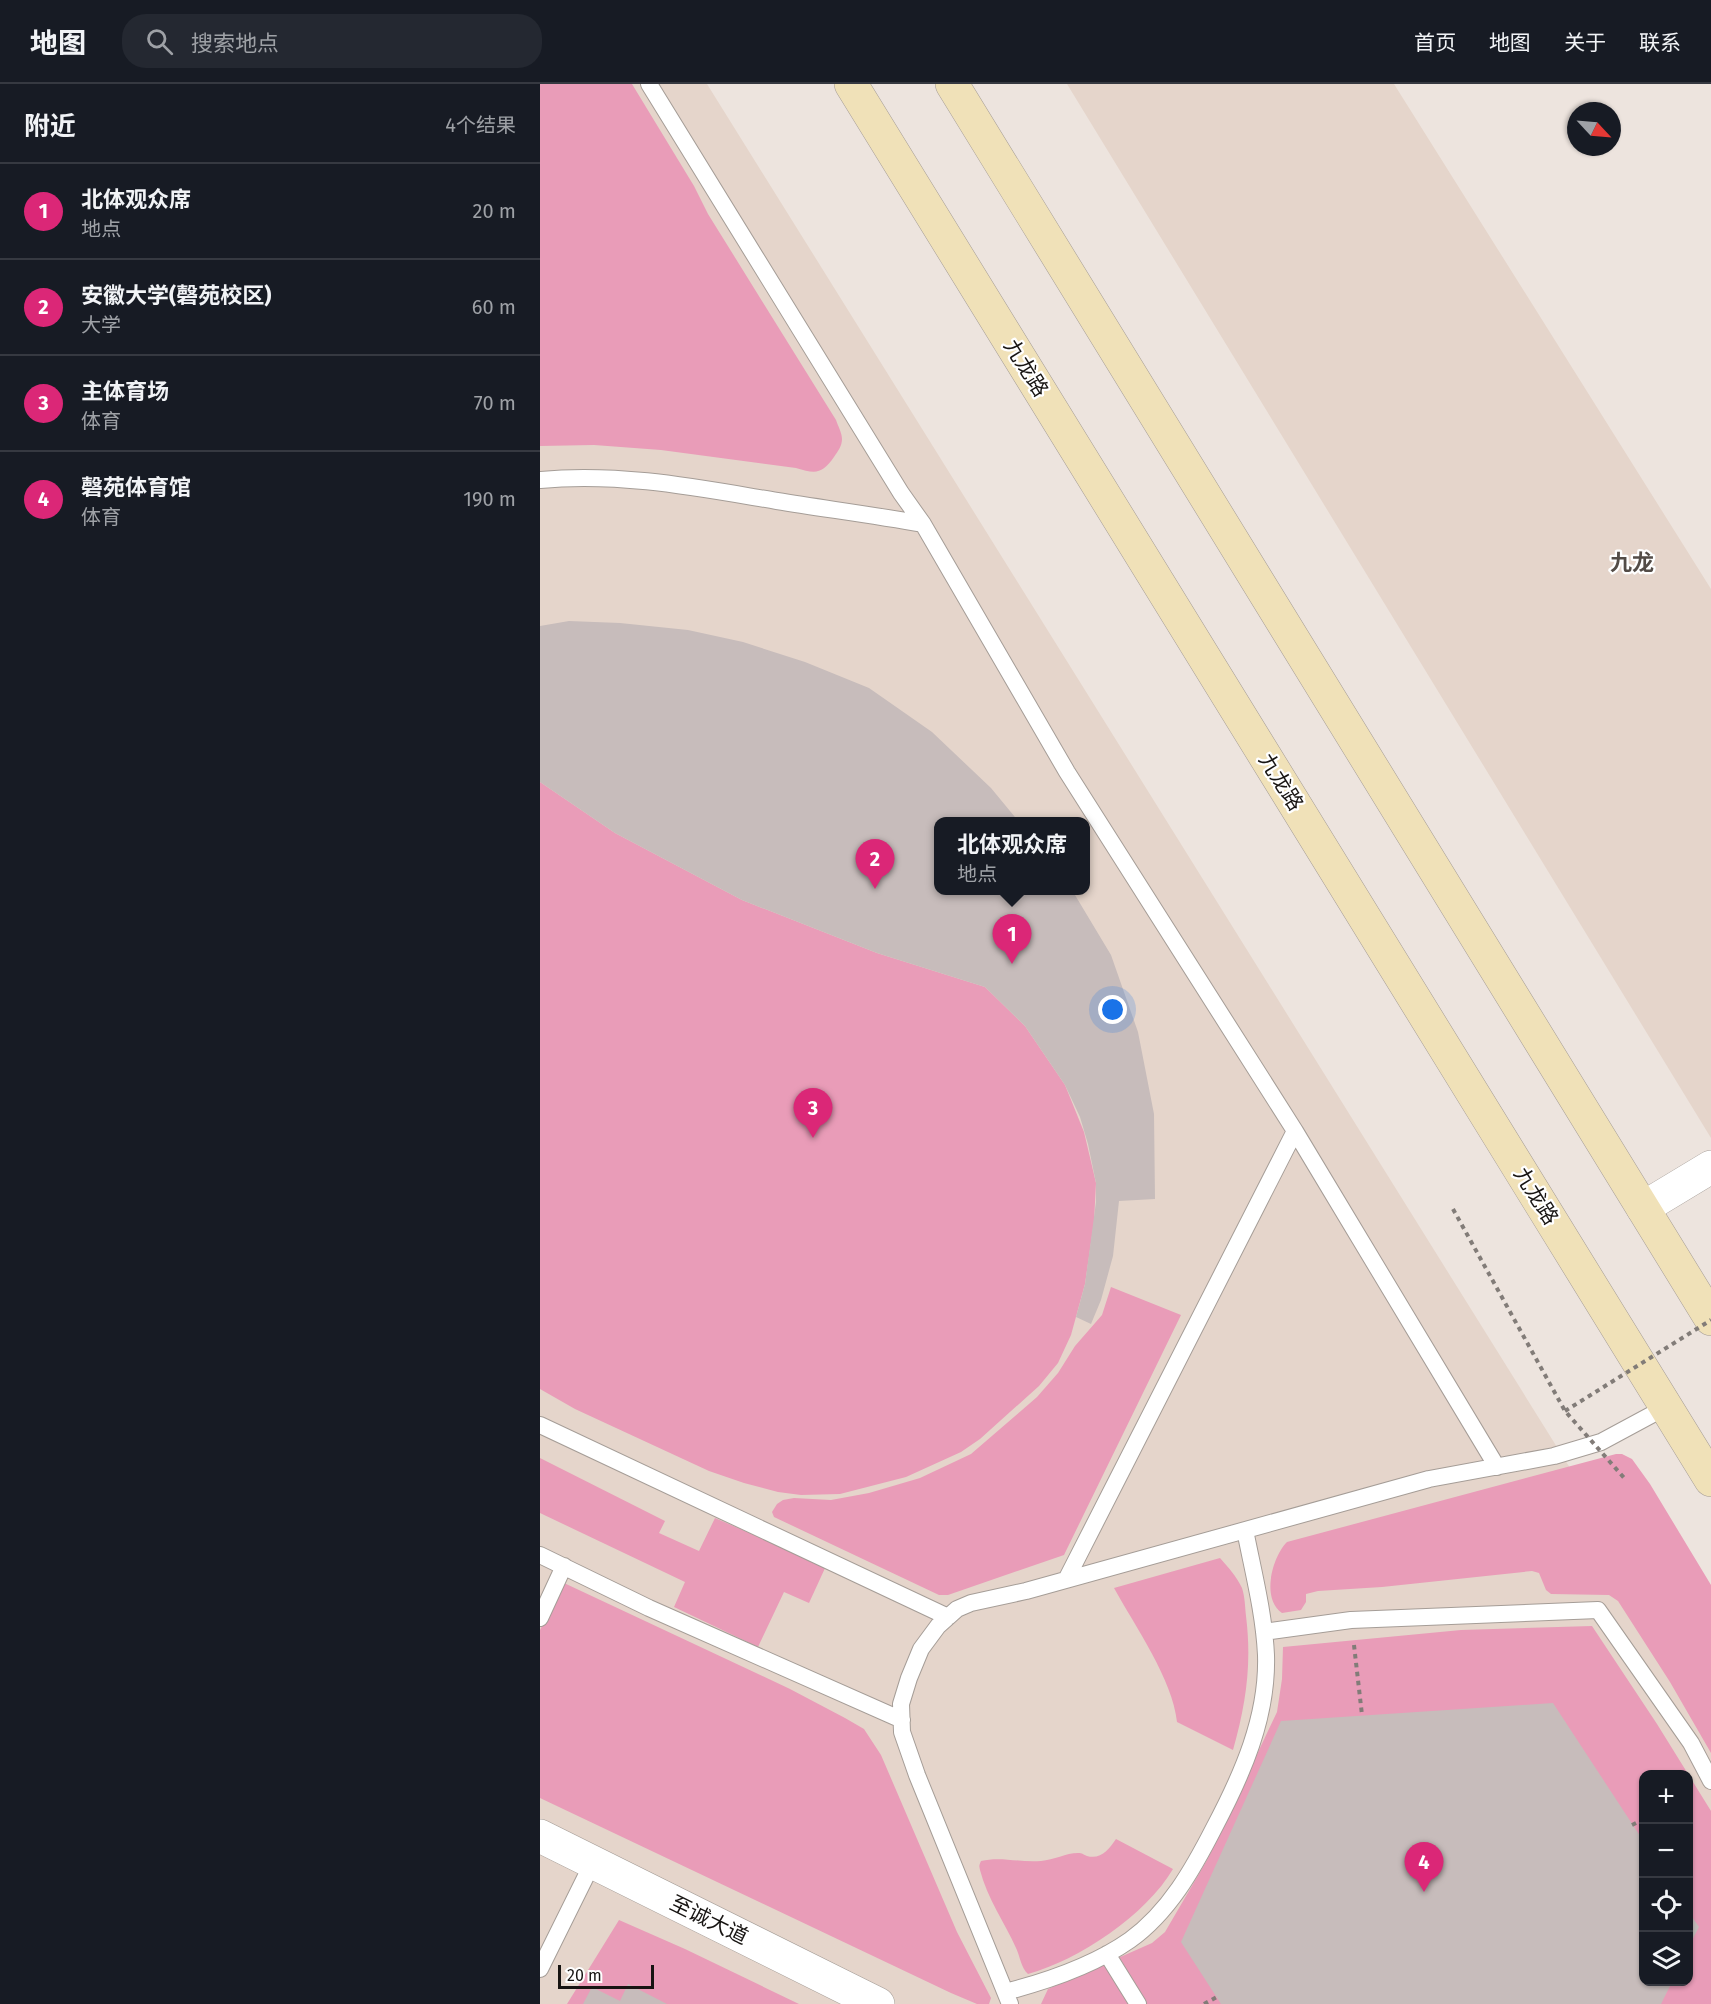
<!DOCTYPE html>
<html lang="zh">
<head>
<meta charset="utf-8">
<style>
  :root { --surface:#171b24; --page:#242831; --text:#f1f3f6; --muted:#9ea1a6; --line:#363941; --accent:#db2777 }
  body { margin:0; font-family:"Fira Sans","Noto Sans SC",sans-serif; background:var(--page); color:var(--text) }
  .controls { position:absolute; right:18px; bottom:18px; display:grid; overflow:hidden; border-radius:12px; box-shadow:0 2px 4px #0004 }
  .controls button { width:54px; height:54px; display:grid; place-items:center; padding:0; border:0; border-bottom:2px solid var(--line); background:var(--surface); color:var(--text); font:30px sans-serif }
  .compass { position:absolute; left:1027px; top:18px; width:54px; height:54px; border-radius:50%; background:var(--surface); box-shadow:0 2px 4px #0004; rotate:116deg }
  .scale { position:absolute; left:18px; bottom:15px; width:96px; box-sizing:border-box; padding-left:6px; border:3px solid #171412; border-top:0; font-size:16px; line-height:21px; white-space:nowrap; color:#171412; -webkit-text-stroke:4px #fff; paint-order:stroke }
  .you { position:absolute; left:573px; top:926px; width:21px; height:21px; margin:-15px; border:4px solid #fff; border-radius:50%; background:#1a73e8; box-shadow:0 0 0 9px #1a73e833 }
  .badge { display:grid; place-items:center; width:39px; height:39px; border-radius:50%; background:var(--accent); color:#fff; font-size:20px; font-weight:700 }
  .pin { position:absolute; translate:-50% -50px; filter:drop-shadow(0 2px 3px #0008) }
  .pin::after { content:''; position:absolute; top:32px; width:21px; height:18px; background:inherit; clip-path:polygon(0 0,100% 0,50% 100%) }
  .popup { position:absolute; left:394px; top:733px; width:156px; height:78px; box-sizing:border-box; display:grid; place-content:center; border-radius:12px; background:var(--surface); filter:drop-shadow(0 2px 4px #0005); font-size:20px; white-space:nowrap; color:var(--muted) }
  .popup b { font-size:22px; color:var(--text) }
  .popup::after { content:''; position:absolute; left:50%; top:100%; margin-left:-12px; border:12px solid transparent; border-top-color:var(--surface) }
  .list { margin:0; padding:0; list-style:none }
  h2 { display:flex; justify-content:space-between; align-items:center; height:78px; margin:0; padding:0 24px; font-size:26px }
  h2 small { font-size:20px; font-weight:400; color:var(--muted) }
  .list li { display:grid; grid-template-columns:39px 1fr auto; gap:18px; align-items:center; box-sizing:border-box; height:96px; padding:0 24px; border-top:2px solid var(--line) }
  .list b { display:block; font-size:22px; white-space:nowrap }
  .list p { margin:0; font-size:20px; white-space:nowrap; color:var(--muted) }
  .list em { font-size:20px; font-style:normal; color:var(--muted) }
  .icon { flex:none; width:33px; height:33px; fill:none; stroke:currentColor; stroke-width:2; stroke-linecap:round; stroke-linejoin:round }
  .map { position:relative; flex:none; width:1171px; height:1920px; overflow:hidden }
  header { display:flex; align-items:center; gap:36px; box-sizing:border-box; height:84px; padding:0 30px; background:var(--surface); border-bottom:2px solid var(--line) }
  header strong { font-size:28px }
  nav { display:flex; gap:33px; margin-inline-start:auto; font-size:21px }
  .search { width:420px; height:54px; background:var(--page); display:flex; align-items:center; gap:15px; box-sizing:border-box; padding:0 21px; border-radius:24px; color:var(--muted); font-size:22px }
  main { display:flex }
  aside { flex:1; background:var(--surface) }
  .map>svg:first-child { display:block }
  .built { fill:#e5d5cb; fill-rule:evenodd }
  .green { fill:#e99cb8; fill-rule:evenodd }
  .building { fill:#c7bcbb }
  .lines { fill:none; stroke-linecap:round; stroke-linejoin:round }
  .lane-casing { stroke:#a59d97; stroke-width:18 }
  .street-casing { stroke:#a59d97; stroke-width:34 }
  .secondary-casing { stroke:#a59d97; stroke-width:34 }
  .path { stroke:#827c78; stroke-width:4; stroke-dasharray:4.5 4.5; stroke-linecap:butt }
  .lane { stroke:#fff; stroke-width:16 }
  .street { stroke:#fff; stroke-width:33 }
  .secondary { stroke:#f0e1b8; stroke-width:33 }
  .path-bridge { stroke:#827c78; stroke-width:4; stroke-dasharray:4.5 4.5; stroke-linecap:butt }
  .labels { text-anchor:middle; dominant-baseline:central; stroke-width:4.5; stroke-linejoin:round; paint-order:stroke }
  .street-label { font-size:21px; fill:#171412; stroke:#fff }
  .neighbourhood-label { font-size:22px; font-weight:bold; fill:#534c47; stroke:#fff }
</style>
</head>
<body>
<header>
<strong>地图</strong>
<div class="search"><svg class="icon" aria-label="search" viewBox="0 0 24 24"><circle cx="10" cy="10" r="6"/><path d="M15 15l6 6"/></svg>搜索地点</div>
<nav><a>首页</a><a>地图</a><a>关于</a><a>联系</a></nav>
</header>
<main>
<aside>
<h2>附近<small>4个结果</small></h2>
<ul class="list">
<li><span class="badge">1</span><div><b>北体观众席</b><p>地点</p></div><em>20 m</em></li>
<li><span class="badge">2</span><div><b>安徽大学(磬苑校区)</b><p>大学</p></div><em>60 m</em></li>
<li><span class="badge">3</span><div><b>主体育场</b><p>体育</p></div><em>70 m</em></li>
<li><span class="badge">4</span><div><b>磬苑体育馆</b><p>体育</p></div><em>190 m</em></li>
</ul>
</aside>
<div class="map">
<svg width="1171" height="1920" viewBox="0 0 1171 1920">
  <rect width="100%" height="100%" fill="#ede4de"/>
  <path class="built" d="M0,0H167L1171,1610V1920H0ZM398,738H546V806H398ZM1104,1690H1148V1898H1104Z
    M527,0H854L1171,505V1054Z"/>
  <path class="green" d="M0,0H92L154,102L168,130L296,336C298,342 302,349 302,355C302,362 298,367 294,373C282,390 276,390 256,384L121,366L54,361L0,362Z
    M0,698L75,749L202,816L337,869L445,903L485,942L525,1001L544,1048L556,1099L554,1138L545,1200L531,1251L518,1279L499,1302L440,1355L421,1368L366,1393L300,1410L261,1411L238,1408L204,1399L169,1387L35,1325L0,1305Z
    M571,1203L641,1231L524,1471L408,1511H399L234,1433L232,1428L237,1420L243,1416L254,1414L291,1416L329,1409L380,1394L431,1370L497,1313L518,1289L535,1262L562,1231Z
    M1076,1370H1082L1092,1375L1110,1400L1171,1501V1669L1130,1598L1078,1517L1069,1511L1011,1510L1006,1506L999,1489L992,1487L842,1503L778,1507L766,1510V1518L761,1526L742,1529C721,1515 732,1473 747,1458Z
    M0,1374L125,1437L119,1449L159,1467L175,1434L286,1482L269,1519L244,1508L218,1563L134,1523L145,1498L0,1429Z
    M680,1474C688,1483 697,1493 702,1504C705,1513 705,1523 706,1532C712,1580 706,1620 693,1666L637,1638C633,1596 595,1542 574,1504Z
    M24,1499L250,1605L305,1634L324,1645L341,1671L417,1848L451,1914L449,1920H437L411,1909L0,1714V1546Z
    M1052,1542L1117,1640L1171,1727V1920H501L508,1905L612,1859L625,1848L667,1776L737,1628L742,1595L743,1563L921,1546ZM1104,1690H1148V1898H1104Z
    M576,1755L633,1785C606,1831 539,1876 488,1890C481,1884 480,1872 476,1864C465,1839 447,1814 440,1786C439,1781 439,1782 441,1777C461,1772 481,1779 501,1777C514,1776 526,1769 538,1769C543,1769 542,1770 547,1772C561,1776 569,1765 576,1755Z
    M79,1836L145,1865L259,1920H27Z"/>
  <path class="building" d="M29,537L80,539L148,546L203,558L265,578L329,604L392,648L451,704L479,738H398V806H532L571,871L598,948L614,1030L615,1115L579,1117L573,1172L561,1216L551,1240L536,1233L545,1200L556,1118V1099L548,1060L540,1033L525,1001L485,942L445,903L337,869L202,816L75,749L0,698V542Z
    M1013,1619L1104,1758V1898H1132L1121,1920H681L641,1858L741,1637Z
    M1148,1827L1159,1843L1148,1864Z
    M88,1900L127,1920H43L52,1903L80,1917Z"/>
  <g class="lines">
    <g class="lane-casing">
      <path id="lane" d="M109,0L361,409L383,440L527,688L755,1047
        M0,396C79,388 159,404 237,417C286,425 334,431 383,440
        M0,1341L408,1533
        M0,1471L109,1524L362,1636
        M526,1496L755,1047L957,1383
        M0,1534L24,1482
        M724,1548L811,1536L1058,1526L1151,1659L1171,1697
        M567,1870L598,1920
        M0,1885L53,1778
        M465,1908C508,1897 553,1882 590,1856C629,1828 653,1785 674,1744C702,1691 728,1633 726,1571C724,1529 713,1487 705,1446
        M470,1920L377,1691L362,1648L361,1620L369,1594L381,1565L398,1542L417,1525L431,1519L486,1507L889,1395L1014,1372L1061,1358L1126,1323"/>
    </g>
    <g class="street-casing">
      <path id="street" d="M1103,1124L1171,1083
        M0,1752L338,1920"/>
    </g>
    <g class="secondary-casing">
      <path id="secondary" d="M311,0L1171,1396
        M412,0L1171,1235"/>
    </g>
    <path class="path" d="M814,1561L822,1631
      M1092,1741L1104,1735
      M664,1920L677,1913"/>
    <use href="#lane" class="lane"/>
    <use href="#street" class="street"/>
    <use href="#secondary" class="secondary"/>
    <path class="path-bridge" d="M913,1125L1025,1327L1086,1396
      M1025,1327L1171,1236"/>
  </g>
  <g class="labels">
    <g class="street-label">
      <text transform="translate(486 284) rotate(58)">九龙路</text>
      <text transform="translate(741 698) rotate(58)">九龙路</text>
      <text transform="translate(996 1112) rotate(58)">九龙路</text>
      <text transform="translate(169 1836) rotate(26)">至诚大道</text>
    </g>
    <g class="neighbourhood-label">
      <text x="1092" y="478">九龙</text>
    </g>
  </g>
</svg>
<div class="controls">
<button>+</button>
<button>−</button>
<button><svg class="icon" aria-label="locate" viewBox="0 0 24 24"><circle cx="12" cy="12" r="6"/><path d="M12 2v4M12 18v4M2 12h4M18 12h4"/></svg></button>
<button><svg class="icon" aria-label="layers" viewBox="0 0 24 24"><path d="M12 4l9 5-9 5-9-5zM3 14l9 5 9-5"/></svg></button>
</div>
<svg class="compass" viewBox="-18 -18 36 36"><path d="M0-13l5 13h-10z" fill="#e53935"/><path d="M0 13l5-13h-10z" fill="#9ea1a6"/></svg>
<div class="scale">20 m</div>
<div class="you"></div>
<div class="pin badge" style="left:472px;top:880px">1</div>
<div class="popup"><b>北体观众席</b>地点</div>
<div class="pin badge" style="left:335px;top:805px">2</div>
<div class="pin badge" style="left:273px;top:1054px">3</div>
<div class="pin badge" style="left:884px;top:1808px">4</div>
</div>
</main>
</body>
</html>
